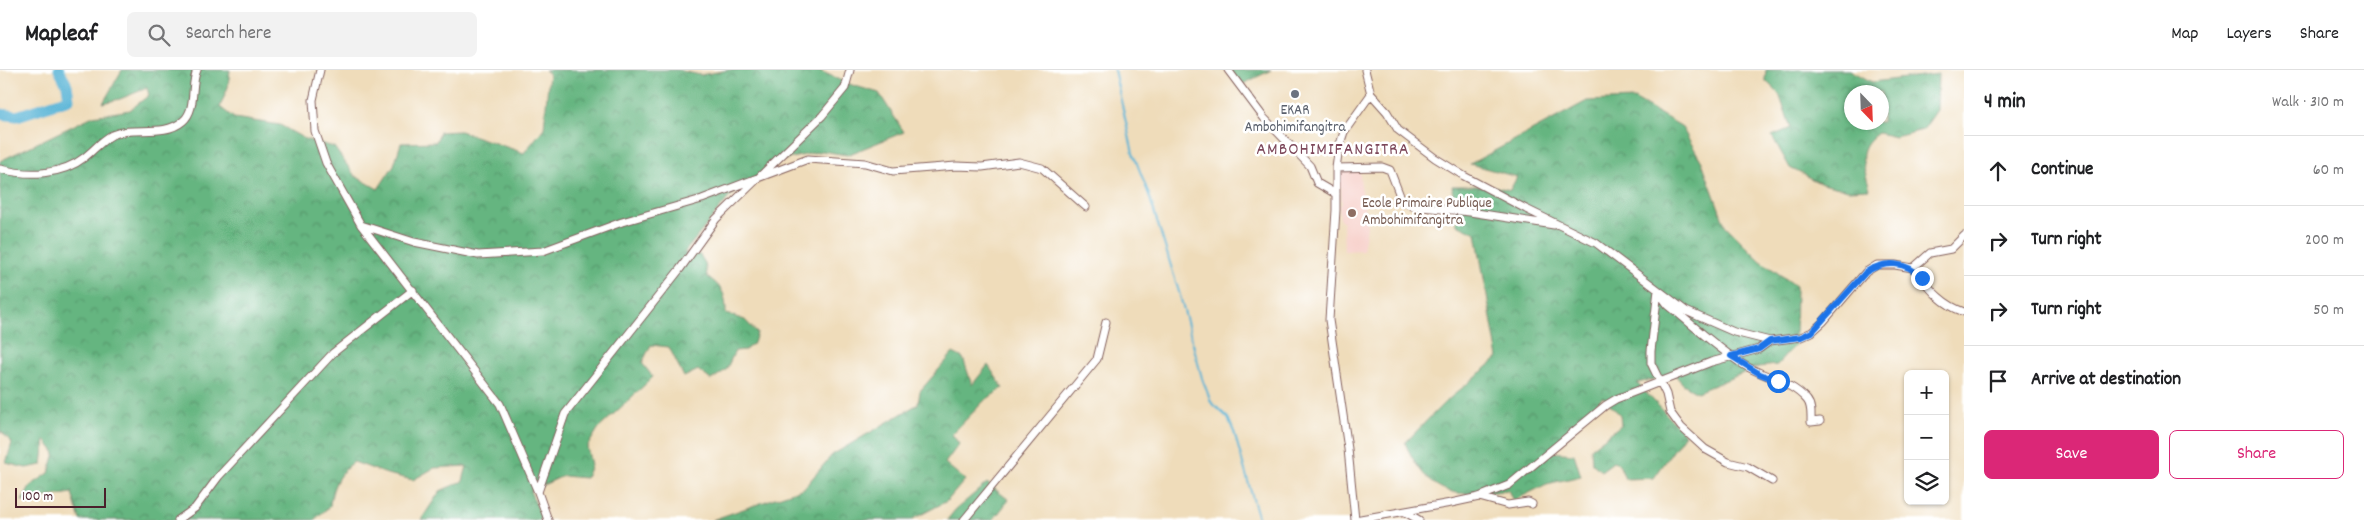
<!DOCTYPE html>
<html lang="en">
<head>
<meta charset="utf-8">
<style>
  :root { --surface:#fff; --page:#f2f2f2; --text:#202124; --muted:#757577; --line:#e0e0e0; --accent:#db2777 }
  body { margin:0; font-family:Dekko,sans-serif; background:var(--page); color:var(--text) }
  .controls { position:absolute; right:15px; bottom:15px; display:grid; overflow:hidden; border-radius:8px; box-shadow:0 1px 4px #0004 }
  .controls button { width:45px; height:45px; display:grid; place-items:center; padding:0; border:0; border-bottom:1px solid var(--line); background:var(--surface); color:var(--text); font:25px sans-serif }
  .compass { position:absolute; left:1844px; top:15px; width:45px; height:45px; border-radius:50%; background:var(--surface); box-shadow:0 1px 4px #0004; rotate:157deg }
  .scale { position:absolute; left:15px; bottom:12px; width:91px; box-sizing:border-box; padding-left:5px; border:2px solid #4a1f2b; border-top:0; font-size:14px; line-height:18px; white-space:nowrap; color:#4a1f2b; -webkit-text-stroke:4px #fff; paint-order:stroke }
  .stop { position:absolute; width:15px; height:15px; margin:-11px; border:4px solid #1a73e8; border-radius:50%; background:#fff }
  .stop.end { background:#1a73e8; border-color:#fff; box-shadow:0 1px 5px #0008 }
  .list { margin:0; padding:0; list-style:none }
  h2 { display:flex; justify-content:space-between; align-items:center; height:65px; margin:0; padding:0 20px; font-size:21px }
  h2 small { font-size:16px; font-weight:400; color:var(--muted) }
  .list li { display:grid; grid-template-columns:32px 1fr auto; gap:15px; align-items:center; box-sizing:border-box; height:70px; padding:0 20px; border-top:1px solid var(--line) }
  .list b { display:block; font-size:19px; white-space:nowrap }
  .list em { font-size:16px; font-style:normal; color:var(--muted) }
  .actions { display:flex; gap:10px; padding:15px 20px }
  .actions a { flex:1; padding:11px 0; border:1px solid var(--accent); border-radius:8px; text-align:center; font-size:18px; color:var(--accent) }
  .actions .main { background:var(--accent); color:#fff }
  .icon { flex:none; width:28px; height:28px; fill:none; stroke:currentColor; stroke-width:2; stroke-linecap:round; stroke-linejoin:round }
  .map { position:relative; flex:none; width:1964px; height:450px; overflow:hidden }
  header { display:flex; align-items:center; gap:30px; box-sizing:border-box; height:70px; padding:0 25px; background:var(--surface); border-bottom:1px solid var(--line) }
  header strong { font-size:24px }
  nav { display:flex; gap:28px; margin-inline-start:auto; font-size:18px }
  .search { width:350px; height:45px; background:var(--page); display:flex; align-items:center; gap:12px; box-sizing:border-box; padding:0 18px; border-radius:8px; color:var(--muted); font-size:19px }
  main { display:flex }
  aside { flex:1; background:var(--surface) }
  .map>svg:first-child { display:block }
  .built { fill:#f7d0ca }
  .forest { fill:url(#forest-crowns); stroke:#586a56; fill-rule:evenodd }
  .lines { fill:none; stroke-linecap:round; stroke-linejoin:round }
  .stream { stroke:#58b4d6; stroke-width:2 }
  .river { stroke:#58b4d6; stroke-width:11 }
  .street-casing { stroke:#84615d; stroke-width:9 }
  .street { stroke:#fff; stroke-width:7 }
  .route { stroke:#1a73e8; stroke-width:6 }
  .worship-dot { fill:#6b7280; stroke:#fff; stroke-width:2 }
  .education-dot { fill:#8d6e63; stroke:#fff; stroke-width:2 }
  .labels { text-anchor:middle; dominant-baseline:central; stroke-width:5; stroke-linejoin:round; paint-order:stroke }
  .worship-label { font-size:15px; fill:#5b616d; stroke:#fff }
  .education-label { font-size:15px; fill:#785e54; stroke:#fff; text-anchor:start }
  .quarter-label { font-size:18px; letter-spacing:1px; fill:#7d485b; stroke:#fff }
</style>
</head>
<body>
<header>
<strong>Mapleaf</strong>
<div class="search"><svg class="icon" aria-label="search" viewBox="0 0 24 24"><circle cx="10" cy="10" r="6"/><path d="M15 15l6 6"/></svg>Search here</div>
<nav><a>Map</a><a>Layers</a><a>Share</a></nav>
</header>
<main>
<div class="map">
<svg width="1964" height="450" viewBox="0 0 1964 450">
  <defs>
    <pattern id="forest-crowns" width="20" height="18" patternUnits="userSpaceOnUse" patternTransform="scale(1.25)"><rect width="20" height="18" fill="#65b580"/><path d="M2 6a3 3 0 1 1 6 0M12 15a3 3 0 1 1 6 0" fill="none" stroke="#559369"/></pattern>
  </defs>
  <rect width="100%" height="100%" fill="#fff"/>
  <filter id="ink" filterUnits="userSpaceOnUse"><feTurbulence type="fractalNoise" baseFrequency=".02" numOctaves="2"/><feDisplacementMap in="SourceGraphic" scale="10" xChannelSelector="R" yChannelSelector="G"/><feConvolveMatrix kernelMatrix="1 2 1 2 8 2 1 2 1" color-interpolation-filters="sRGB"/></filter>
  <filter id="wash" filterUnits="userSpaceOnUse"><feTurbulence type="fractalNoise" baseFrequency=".0096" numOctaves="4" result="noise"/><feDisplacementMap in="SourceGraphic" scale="20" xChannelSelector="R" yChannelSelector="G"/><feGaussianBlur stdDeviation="1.12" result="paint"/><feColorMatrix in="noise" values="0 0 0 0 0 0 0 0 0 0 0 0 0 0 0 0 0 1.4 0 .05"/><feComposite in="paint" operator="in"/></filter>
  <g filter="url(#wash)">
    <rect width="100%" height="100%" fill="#efdcba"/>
    <path class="built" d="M1359,100L1367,157L1363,180L1344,181L1343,151L1340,150L1339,135L1342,134L1339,106L1340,101Z"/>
    <path class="forest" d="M122,0H230L228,17L220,37L234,48L280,55L305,69L334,77L355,106L378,119L394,95L401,73L436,72L440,62L460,61L524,83L544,58L549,3L545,0H678L700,5L729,0H818L852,15L879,23L904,62L847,85L822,81L783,90L730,126L684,183L700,185L705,193L707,206C723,218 726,224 726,244L745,250L757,263L754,273L745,280L735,281L726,300L711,310L698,300L684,307L669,277L651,275L642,293L653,307L598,359L587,377L591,395L586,408L563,406L530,421L543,450H421L440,421L463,411L467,396L434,398L413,410L387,404L354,392C338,403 332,417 330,436L314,450H80L72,423L22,431L30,416L49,403L55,383L45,370L42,395L26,398L6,393L12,373L1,361L0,364V91L93,46L130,40L149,25L147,18L120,29L103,33Z
      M1228,0H1271L1239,16Z
      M1766,0H1850L1872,12L1938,4L1937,40L1923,60L1895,67L1878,63C1854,80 1864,95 1870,119L1848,120L1822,114L1790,98L1772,66L1791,58L1779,24L1765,10ZM1852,22H1882V52H1852Z
      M1634,29L1681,56L1702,92L1725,155L1761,191L1796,216L1795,275L1777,295L1758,297L1697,322L1683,314L1675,305L1637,313L1685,364L1654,408L1625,409L1619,394L1613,392L1601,401L1592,393L1591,378L1621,355L1620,345L1603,327L1550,382L1574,384L1581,406L1547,414L1513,431L1508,420C1454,429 1429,426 1405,373L1443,334L1498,288L1476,163L1457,154L1452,116H1493L1510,120L1517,107L1470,94L1587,31Z
      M953,283L963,288L972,315L988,295L1003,318L984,331L952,364L959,374L945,393L965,410L947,431L911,450H712L804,418L832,385L918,334L920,321Z
      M987,413L1009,430L993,450H947L955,440Z"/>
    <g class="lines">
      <path class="stream" d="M1114,0L1133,83L1149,125L1179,222L1202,308L1211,332L1228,348L1234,362L1259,450"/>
      <path class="river" d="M0,44L17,46L69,29L67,15L59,0"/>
    </g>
  </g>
  <g filter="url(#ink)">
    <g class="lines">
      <g class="street-casing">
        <path id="street" d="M320,0L313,30L315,61L326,93L361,155L500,334L538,422
          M1228,0L1264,48L1310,96L1317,113L1336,124
          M1365,0L1371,24
          M1336,98L1382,97L1390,100L1402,131L1412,136L1470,142L1554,155
          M0,99C28,106 61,106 85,87C94,80 102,70 112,65C134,55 163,68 183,51C197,39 190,15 197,0
          M361,155L414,172L478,185L543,181L622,152L702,129L808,89L865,93L893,101L956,96L982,97L1019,92L1042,98L1086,137
          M1913,198L1930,183L1951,179L1964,166
          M1658,220L1651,281V293L1666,324L1670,342L1681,357L1705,379L1728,392L1748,397L1772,411
          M1662,227L1668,235C1693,255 1717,278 1744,295C1764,307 1791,311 1807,330C1812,336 1811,345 1811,352L1820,351
          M1479,427L1508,435L1528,432L1532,434
          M1405,442L1419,450
          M178,450L195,438L219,406L333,283L413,220
          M548,450L538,422L565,344L680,199L716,149L822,46L845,18L850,0
          M964,450L1097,289L1106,252
          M1355,450L1348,379L1329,250L1336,140V98L1339,77L1344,62L1371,24L1387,42L1398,60L1435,88L1464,106L1526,139L1596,173L1686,241L1734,262L1770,271L1801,267L1812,262L1823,252L1866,202L1877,195H1895L1913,198C1928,216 1940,234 1964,242
          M1355,450L1451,433L1479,427L1509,415L1606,335L1616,329L1711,292L1759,279L1770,271"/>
      </g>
      <use href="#street" class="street"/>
    </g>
  </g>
  <g class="lines" filter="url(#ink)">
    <path class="route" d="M1778,311L1760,304L1731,286L1759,279L1770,271L1801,267L1812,262L1866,202C1885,190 1906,191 1922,208"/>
  </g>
  <circle class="worship-dot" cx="1295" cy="24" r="5"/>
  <circle class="education-dot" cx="1352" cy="143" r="5"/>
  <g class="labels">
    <g class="worship-label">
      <text x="1295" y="41">EKAR<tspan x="1295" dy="17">Ambohimifangitra</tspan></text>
    </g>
    <g class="education-label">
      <text x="1362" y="134">Ecole Primaire Publique<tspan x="1362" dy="17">Ambohimifangitra</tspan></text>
    </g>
    <g class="quarter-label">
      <text x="1333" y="80">AMBOHIMIFANGITRA</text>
    </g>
  </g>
</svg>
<div class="controls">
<button>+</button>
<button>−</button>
<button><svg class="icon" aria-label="layers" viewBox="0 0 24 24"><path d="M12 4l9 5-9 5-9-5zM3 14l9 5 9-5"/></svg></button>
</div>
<svg class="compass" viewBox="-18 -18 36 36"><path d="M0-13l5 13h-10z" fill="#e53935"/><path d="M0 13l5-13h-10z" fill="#757577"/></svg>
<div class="scale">100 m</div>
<div class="stop" style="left:1778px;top:311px"></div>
<div class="stop end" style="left:1922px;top:208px"></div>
</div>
<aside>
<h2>4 min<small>Walk · 310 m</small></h2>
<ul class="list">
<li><svg class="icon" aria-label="ahead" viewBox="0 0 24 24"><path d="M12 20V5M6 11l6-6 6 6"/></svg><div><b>Continue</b></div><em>60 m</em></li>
<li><svg class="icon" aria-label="right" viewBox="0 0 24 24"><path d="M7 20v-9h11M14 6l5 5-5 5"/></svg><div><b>Turn right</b></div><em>200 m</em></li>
<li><svg class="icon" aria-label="right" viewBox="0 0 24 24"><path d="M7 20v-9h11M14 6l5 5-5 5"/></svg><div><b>Turn right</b></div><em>50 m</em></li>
<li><svg class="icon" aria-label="arrive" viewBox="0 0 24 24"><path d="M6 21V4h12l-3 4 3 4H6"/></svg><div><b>Arrive at destination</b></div></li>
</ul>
<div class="actions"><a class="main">Save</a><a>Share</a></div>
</aside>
</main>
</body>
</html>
